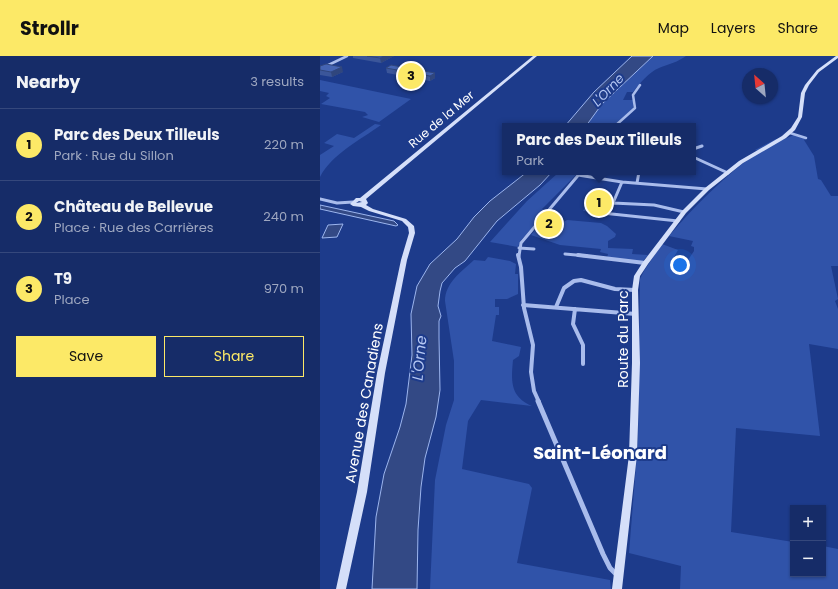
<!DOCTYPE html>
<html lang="en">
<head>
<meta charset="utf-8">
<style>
  :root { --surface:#162c68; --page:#1f346e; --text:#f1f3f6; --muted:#9ea7c0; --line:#35487c; --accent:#fce967 }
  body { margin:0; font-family:Poppins,sans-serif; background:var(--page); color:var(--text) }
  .controls { position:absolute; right:12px; bottom:12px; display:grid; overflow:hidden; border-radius:0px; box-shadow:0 1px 3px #0004 }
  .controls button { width:36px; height:36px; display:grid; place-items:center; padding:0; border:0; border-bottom:1px solid var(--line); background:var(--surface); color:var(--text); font:20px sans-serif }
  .compass { position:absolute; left:422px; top:12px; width:36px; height:36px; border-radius:50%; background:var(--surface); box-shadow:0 1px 3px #0004; rotate:333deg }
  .you { position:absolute; left:360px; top:209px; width:14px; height:14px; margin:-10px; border:3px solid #fff; border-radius:50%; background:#1a73e8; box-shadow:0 0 0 6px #1a73e833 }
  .badge { display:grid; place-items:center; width:26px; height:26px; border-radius:50%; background:var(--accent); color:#111; font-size:13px; font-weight:700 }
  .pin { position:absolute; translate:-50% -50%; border:2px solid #fff; box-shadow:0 1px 4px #0006 }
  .popup { position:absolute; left:182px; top:67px; width:194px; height:52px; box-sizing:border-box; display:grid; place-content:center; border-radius:0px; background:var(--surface); filter:drop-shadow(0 1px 3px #0005); font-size:13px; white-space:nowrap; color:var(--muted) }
  .popup b { font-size:15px; color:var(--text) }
  .popup::after { content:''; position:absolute; left:50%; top:100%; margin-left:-8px; border:8px solid transparent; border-top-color:var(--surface) }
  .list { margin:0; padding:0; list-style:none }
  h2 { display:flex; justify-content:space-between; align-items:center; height:52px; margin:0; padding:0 16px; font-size:17px }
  h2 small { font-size:13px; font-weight:400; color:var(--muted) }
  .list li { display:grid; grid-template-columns:26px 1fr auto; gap:12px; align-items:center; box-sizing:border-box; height:72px; padding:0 16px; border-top:1px solid var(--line) }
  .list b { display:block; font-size:15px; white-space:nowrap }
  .list p { margin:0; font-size:13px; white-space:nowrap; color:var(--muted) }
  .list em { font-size:13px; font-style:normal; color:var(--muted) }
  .actions { display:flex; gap:8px; padding:12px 16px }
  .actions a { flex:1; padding:9px 0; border:1px solid var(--accent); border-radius:0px; text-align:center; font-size:14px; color:var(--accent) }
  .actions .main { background:var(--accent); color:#111 }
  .map { position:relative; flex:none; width:518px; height:533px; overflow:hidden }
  header { display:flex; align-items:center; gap:24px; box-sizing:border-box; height:56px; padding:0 20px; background:var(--accent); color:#111 }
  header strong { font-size:19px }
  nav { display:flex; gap:22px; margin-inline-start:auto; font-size:14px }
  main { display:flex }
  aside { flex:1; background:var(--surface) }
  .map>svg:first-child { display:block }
  .green { fill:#3053a9 }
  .water { fill:#334985; stroke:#9cb5ee }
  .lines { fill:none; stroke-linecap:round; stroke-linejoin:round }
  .street-far3 { stroke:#a9bcec; stroke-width:2.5 }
  .street-far2 { stroke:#a9bcec; stroke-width:3 }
  .street-far1 { stroke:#a9bcec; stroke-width:4 }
  .street { stroke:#a9bcec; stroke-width:5 }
  .secondary { fill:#d5dff9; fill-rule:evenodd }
  .wall { fill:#3b569a }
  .shaded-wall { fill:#30467d }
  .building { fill:#4564b3; stroke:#30467d }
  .labels { text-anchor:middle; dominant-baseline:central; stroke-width:4; stroke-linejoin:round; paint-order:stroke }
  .far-street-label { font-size:12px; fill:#fff; stroke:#1d3b8b }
  .far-water-label { font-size:13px; font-style:italic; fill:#b5c7f3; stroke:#1d3b8b }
  .street-label { font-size:14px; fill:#fff; stroke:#1d3b8b }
  .water-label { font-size:15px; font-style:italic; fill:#b5c7f3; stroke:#1d3b8b }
  .near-neighbourhood-label { font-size:18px; font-weight:bold; fill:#fff; stroke:#1d3b8b }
</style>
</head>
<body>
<header>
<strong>Strollr</strong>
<nav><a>Map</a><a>Layers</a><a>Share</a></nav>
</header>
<main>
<aside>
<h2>Nearby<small>3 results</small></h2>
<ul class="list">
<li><span class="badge">1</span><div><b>Parc des Deux Tilleuls</b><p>Park · Rue du Sillon</p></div><em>220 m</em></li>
<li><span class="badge">2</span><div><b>Château de Bellevue</b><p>Place · Rue des Carrières</p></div><em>240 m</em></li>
<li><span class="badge">3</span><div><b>T9</b><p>Place</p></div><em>970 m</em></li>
</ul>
<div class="actions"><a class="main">Save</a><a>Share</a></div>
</aside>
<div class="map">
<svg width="518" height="533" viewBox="0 0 518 533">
  <rect width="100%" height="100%" fill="#1d3b8b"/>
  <path class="green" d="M333,0H366C358,6 349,8 339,12C329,16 320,27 313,36H307L303,44H313V53L293,70H266L282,48Z
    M0,24L91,43L59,66L42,61L48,59L45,56L1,48L10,42L6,40L9,37L0,35Z
    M55,68L61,69C40,84 12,98 0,121V99L14,90L4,87L17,78L34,82Z
    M474,79L486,83L484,84L494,100L498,123L501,124L511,140H518V210H511L518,243L515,245L518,253V293L489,288L500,380L416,372L411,476L473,486V518H503V490L518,493V533H360L361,510L309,497L318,385L320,223L324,215L342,188L358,194L354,201L368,204L374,195V191L371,190L373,185L349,180C376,148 405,120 439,95L435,94L456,83L462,84Z
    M233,116H259L222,153L224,154L219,160L222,161L201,184L198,191L170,186L207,145L238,117Z
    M279,140L290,142L289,145L291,146L290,148L286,149L281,156L263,155L268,145H276Z
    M247,164L281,167L287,170L296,178L295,181L288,185V192L313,193L312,198L328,199L323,205H319L287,202L288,198L280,196L281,193L240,189L211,179L217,172L221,173L225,170L239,171L242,167Z
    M168,201L190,205L196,208L195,218H198V238L187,243H175V251H179V259H176L172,285L201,291L199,300L193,304C191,325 190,341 212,350L161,344L148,365L142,413L209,428L212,432L197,507L290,524L291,533H110L115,424L126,369L134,344V305L125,245C125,227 141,216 154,204L165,205Z"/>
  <path class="water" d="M312,0H333L282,48L266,70H245L274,36Z
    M207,116H232L220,129L177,165L145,205L135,212L122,227L120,235L118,250L121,260L119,265V282L120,334L116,361L105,402L101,431L98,474L97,533H52L56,461L64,418L80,371L86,348L92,299L91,258L97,230L110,208L137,183L154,161L170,145Z
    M0,149L74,165L78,169L76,170L0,153Z
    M23,168L17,181L2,182L8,169Z"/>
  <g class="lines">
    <path class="street-far3" d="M0,13L27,0
      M295,70L315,52L313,39L320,29
      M470,77L486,82"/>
    <path class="street-far2" d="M373,93L382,90
      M373,101L408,117
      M258,119L302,126L387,133
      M302,126L293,147L334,149L364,156
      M317,127L319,116
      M0,143L17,147L33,146
      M273,156L358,165
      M285,157L293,147
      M199,192L214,193
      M245,198L267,200
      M199,200L201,187L261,116"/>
    <path class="street-far1" d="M198,199L201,211L204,252L213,289L211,316L214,335L219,346
      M258,199L325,207
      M203,249L316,258
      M236,251L244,232L254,225L261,224L295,233L315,234
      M255,253L253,268L263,289V308"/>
    <path class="street" d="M218,345L283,498L290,512L298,520"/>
    <path class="secondary" d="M213,0H217L46,143L48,147L46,149L53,153L86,163L94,170L95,177L87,204L65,317L47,436L26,533H16L37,436L57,317L81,204L89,177L88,171L82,165L49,155L41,151L33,150L30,148L36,142H40ZM39,145L42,146L36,147Z
      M516,0H518V2L499,16L489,29L485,37L482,61L475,74L466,82L423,107L389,134L366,157L328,208L320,220L318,234L320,307L317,399L302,533H292L309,399L312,307V234L314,220L323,206L362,155L385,132L419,105L462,80L471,72L478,61L481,37L485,29L497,14Z"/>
  </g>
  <path class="wall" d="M33,0H74L61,7L33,2Z
    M71,9L115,22L110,25L67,17L66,12Z
    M0,10L23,16L12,21L0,19Z"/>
  <path class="shaded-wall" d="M64,0H74L61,7L60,2Z
    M22,11L23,16L12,21L11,16Z
    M115,17V22L110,25V20Z"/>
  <path class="building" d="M47,0H64L60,2Z
    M6,8L22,11L11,16L0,14V10Z
    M71,9L115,17L110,20L66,12Z"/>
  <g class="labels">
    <g class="far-street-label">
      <text transform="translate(121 63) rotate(-40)">Rue de la Mer</text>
    </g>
    <g class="far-water-label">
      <text transform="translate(288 34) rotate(-46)">L'Orne</text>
    </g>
    <g class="street-label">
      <text transform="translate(303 283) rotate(-90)">Route du Parc</text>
      <text transform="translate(44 347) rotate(-80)">Avenue des Canadiens</text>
    </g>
    <g class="water-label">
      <text transform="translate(99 302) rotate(-85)">L'Orne</text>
    </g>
    <g class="near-neighbourhood-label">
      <text x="280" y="396">Saint-Léonard</text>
    </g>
  </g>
</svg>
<div class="controls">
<button>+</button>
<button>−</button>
</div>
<svg class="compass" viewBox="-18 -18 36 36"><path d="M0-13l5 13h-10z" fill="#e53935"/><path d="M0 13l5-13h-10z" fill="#9ea7c0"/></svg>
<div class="you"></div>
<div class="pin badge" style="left:279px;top:147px">1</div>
<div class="popup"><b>Parc des Deux Tilleuls</b>Park</div>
<div class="pin badge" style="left:229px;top:168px">2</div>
<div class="pin badge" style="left:91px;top:20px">3</div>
</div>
</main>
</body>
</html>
